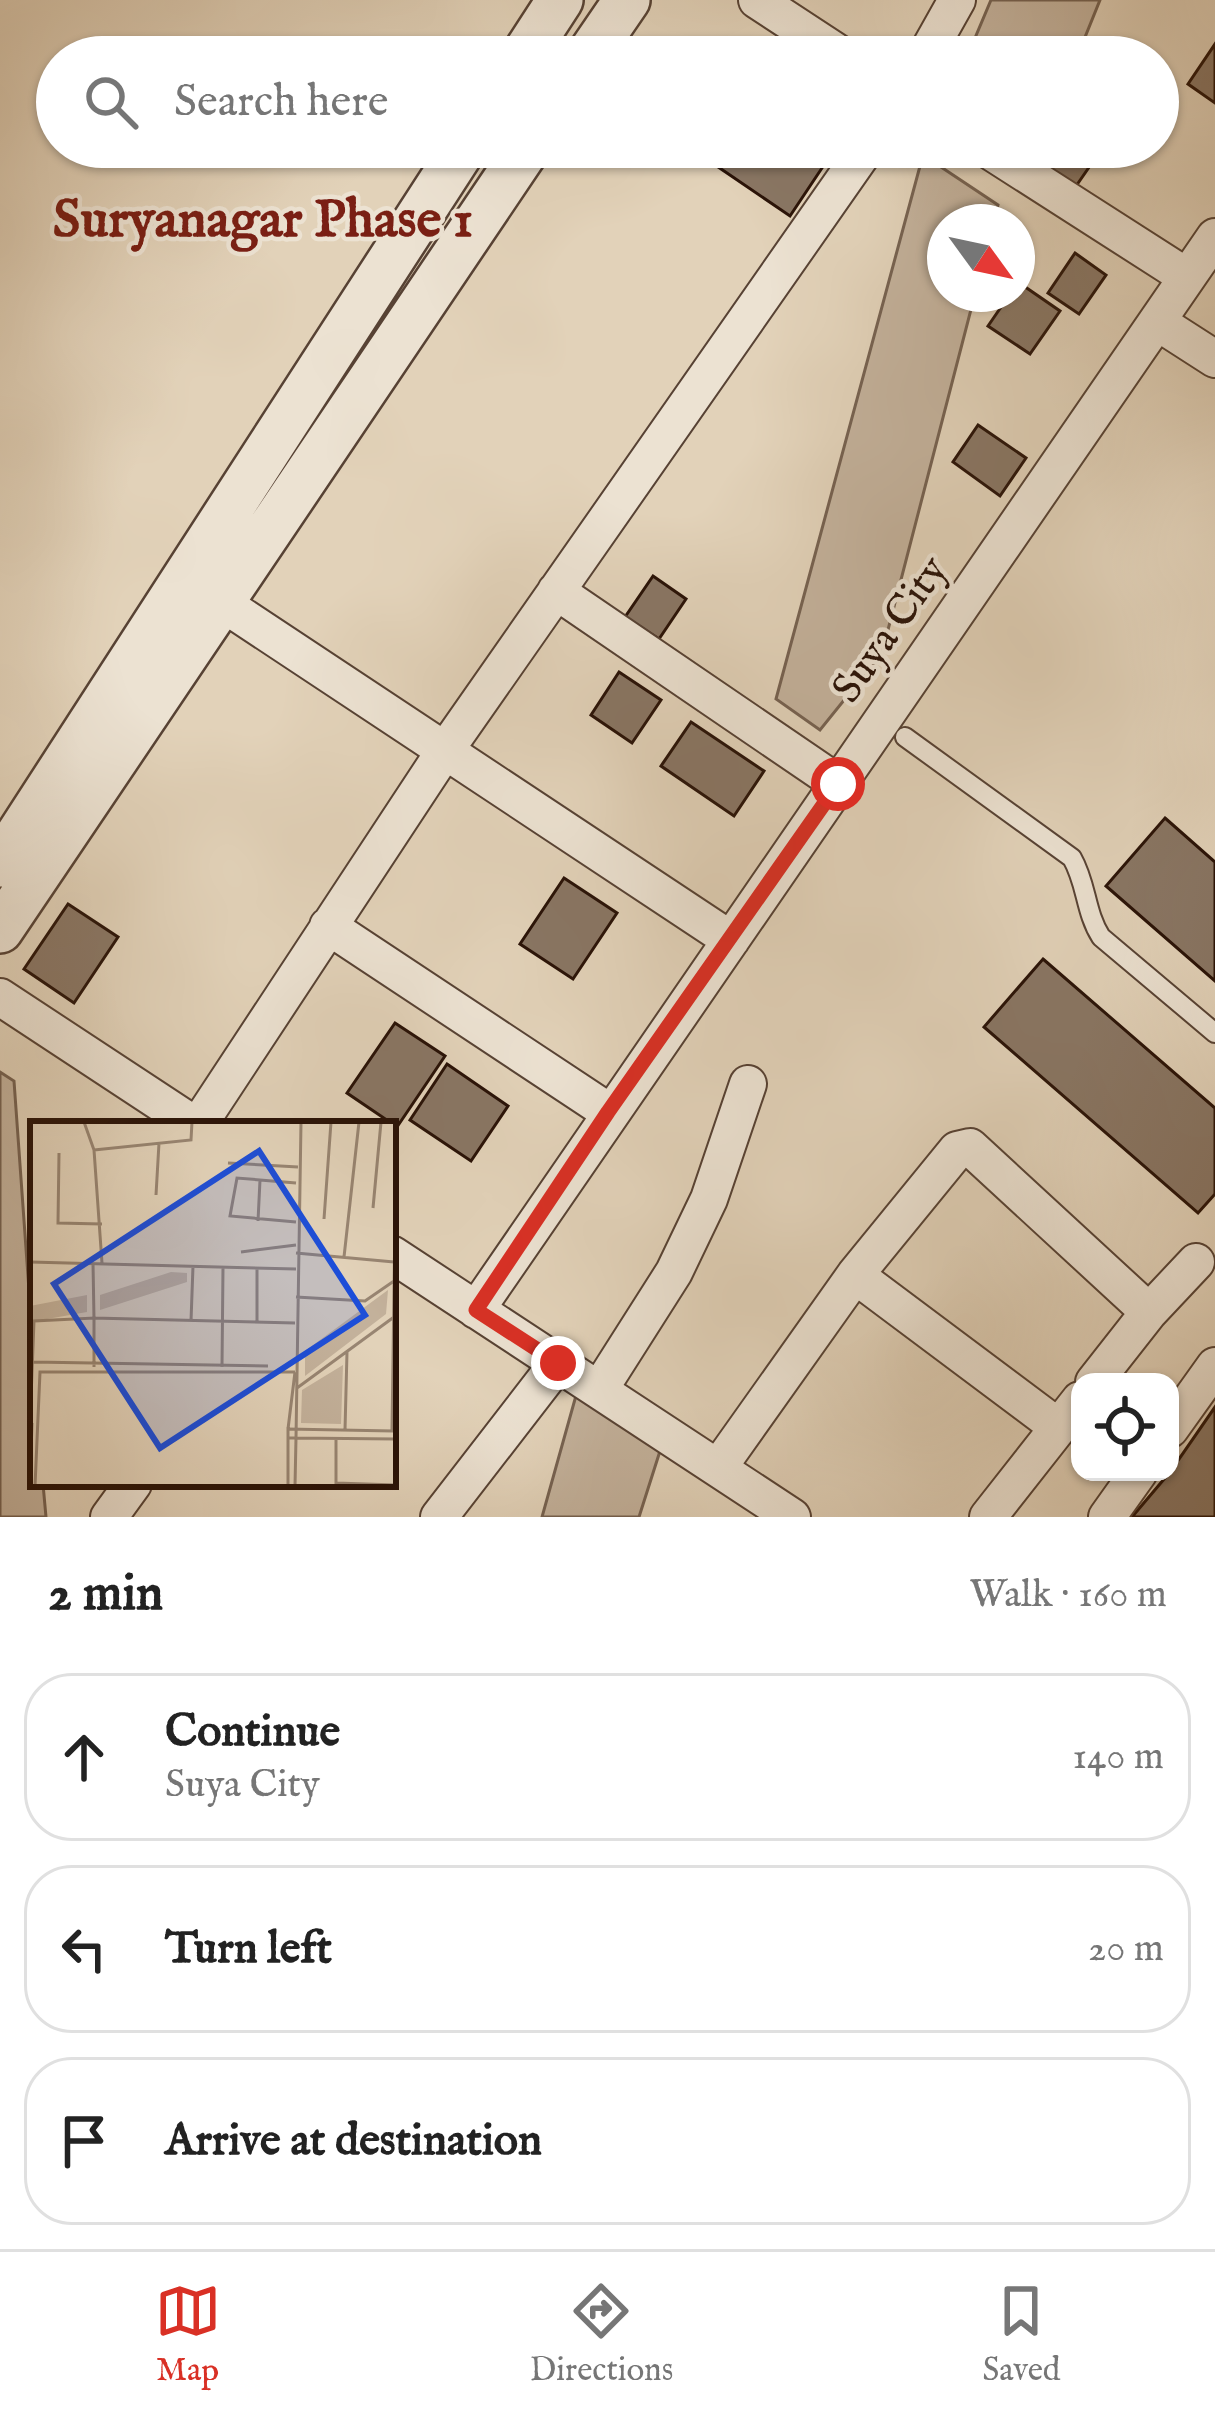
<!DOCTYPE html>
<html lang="en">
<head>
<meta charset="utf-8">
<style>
  :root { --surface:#fff; --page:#f6f6f6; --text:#222; --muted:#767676; --line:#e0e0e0; --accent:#d93025 }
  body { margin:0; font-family:"IM FELL English",serif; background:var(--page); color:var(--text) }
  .controls { position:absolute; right:36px; bottom:36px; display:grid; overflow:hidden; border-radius:24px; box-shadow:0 3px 9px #0004 }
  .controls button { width:108px; height:108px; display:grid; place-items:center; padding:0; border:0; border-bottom:3px solid var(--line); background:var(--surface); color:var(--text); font:60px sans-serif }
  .compass { position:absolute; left:927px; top:204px; width:108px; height:108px; border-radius:50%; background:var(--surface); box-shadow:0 3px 9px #0004; rotate:123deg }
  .stop { position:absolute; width:36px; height:36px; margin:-27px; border:9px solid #d93025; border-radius:50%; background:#fff }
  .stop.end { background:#d93025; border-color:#fff; box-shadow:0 3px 12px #0008 }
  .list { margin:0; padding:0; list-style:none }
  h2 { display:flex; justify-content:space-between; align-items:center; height:156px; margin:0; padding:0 48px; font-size:51px }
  h2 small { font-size:39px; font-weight:400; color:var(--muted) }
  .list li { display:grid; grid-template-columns:78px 1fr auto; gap:36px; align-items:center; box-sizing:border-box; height:168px; margin:0 24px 24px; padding:0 24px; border:3px solid var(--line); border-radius:48px }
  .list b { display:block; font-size:45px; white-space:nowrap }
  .list p { margin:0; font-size:39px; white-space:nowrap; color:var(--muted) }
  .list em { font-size:39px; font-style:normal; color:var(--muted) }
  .icon { flex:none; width:66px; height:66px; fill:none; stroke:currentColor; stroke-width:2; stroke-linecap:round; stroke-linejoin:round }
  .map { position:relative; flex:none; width:1215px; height:1517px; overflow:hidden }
  .search { position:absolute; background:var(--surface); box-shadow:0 3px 9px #0004; left:36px; right:36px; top:36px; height:132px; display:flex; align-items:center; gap:30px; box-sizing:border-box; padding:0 42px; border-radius:66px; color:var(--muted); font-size:45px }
  .sheet { height:732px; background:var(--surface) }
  nav { display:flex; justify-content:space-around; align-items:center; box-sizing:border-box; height:168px; border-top:3px solid var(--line); background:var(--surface); font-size:33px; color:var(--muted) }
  nav a { display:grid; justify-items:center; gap:6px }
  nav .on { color:var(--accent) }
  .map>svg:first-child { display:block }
  .park { fill:#c3b19b; stroke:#766251; stroke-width:3 }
  .building { fill:#897664; stroke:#291207; stroke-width:3 }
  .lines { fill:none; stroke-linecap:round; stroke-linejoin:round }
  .service-casing { stroke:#574234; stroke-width:22 }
  .minor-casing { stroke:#574234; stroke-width:40 }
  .tertiary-casing { stroke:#574234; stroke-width:50 }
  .service { stroke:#ece2d2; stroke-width:18 }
  .minor { stroke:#ece2d2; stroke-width:36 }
  .tertiary { stroke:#ece2d2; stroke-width:45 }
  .route { stroke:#d93025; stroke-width:15 }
  .labels { text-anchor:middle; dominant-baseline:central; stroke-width:9; stroke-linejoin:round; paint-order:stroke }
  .street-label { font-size:42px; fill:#291207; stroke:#ece2d2 }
  .district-label { font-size:54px; font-weight:bold; fill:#7a1f14; stroke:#ece2d2 }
  .inset-road { fill:none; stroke:#988572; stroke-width:3 }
  .view { fill:#1d4ed8; fill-opacity:0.15; stroke:#1d4ed8; stroke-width:6 }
  .inset-edge { fill:none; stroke:#291207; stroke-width:6 }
</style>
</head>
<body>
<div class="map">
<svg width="1215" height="1517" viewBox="0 0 1215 1517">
  <rect width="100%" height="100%" fill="#e2d2b9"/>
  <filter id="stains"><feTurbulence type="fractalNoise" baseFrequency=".00167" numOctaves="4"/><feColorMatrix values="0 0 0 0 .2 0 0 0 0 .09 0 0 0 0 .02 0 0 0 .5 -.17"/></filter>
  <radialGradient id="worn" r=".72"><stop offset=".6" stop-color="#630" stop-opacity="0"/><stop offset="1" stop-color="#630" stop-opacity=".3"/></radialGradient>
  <path class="park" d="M991,0H1100L1077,57H967Z
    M923,155L998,205L994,222H945V294H975L882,653L820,730L776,699Z
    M0,1072L14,1081L33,1346V1484H43L46,1517H0Z
    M577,1392L660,1451L639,1517H542Z"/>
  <path class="building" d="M1215,44V103L1188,84Z
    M712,147H804L826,162L790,216L705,158Z
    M1051,147H1103L1074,189L1039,165Z
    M1075,253L1106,275L1079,314L1048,293Z
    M1018,282L1060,311L1030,354L988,326L1010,294H1017Z
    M978,425L1026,458L1000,496L953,462Z
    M653,576L686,599L659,639L625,617Z
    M619,672L661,700L632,743L591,715Z
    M691,722L764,771L734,816L661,766Z
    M1165,818L1215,862V981L1106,886Z
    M564,878L617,913L573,979L520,944Z
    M68,904L118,937L74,1003L24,969Z
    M1043,959L1215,1108V1194L1198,1213L984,1027Z
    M395,1023L445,1056L397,1127L347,1093Z
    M447,1064L508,1106L471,1161L410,1120Z
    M1215,1407V1517H1132L1170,1472Z"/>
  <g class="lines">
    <g class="service-casing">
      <path id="service" d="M905,737L1072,858C1087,884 1085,912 1101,937L1215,1033"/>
    </g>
    <g class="minor-casing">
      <path id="minor" d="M757,0L844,57
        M925,57L957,0
        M984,147L1187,277
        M1159,323L1215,359
        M198,587L731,940
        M556,591L839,784
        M328,926L609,1112
        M0,997L193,1124
        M199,1124L444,752L867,147
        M393,1255L792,1517
        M855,1275L1058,1427
        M476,1310L1215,237
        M1149,1312L1196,1262
        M599,1390L674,1272L709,1199L748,1084
        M1170,1429L1215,1366
        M718,1468L855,1275L957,1150L970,1147L1149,1312L1094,1382
        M109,1517L133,1484
        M439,1517L558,1363
        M988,1517L1080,1400
        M1107,1517L1139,1472"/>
    </g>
    <g class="tertiary-casing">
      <path id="tertiary" d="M523,57L560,0
        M588,57L627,0
        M0,864L464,147
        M0,930L528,147"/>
    </g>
    <use href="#service" class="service"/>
    <use href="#minor" class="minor"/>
    <use href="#tertiary" class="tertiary"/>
  </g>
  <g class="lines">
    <path class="route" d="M558,1363L476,1310L608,1112L838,784"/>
  </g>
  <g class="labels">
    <g class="street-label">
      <text transform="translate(891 630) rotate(-55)">Suya City</text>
    </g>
    <g class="district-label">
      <text x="263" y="221">Suryanagar Phase 1</text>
    </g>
  </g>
  <g transform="translate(30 1121)">
    <rect width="366" height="366" fill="#e2d2b9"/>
    <path d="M141,151L157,152V161L70,189V174ZM358,169L356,193L275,255V230ZM57,174V191L0,201V185ZM313,244L311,303L271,302L272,269Z" fill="#c3b19b"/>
    <path class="inset-road" d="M54,1L64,29L72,142M64,29L161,19L162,1M29,32L28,102L72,103M198,42L268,46M126,74L129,22M343,87L351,1M294,98L301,1M228,100L230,59M266,101L200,95L207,57L266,62M211,131L266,124M266,132L364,141M314,136L329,1M0,141L266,148M63,142L64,197L265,202M266,176L335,180L364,160M161,200L163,145M227,202V147M3,241L238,245M192,246L193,146M267,267L364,196M0,302L4,200L64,197V246M258,308L265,251M315,309L317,231M362,310L365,99M258,317H266L271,1M0,361L2,302M306,362L366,364M5,365L10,251H265M258,365V308L363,310M265,365L266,317L366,318M306,365V317"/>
    <path class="view" d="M229,30L335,194L130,327L24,163Z"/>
    <rect width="366" height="366" class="inset-edge"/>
  </g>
  <rect width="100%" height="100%" filter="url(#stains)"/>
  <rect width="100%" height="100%" fill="url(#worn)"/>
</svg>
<div class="controls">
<button><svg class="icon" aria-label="locate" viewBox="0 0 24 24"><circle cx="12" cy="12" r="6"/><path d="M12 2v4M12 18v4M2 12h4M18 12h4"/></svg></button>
</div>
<svg class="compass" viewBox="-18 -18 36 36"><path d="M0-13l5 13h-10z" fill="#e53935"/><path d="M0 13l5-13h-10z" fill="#767676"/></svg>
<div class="stop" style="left:838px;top:784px"></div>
<div class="stop end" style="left:558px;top:1363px"></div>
<div class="search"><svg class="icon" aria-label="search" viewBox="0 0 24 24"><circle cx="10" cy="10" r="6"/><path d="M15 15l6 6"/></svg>Search here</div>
</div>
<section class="sheet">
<h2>2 min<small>Walk · 160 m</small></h2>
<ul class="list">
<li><svg class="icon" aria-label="ahead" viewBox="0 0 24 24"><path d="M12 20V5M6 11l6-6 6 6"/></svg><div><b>Continue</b><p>Suya City</p></div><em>140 m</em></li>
<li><svg class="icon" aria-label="left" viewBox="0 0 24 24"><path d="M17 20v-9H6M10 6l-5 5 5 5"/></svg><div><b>Turn left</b></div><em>20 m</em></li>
<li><svg class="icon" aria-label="arrive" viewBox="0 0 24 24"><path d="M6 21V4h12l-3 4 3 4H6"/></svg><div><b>Arrive at destination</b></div></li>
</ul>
</section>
<nav>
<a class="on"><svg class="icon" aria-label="map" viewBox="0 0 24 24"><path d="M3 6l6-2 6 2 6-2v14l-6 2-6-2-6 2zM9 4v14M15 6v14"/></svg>Map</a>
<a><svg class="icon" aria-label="directions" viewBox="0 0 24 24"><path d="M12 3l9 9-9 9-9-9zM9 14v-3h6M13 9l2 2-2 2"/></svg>Directions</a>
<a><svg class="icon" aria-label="saved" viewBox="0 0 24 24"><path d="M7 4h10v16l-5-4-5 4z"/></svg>Saved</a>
</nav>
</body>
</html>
